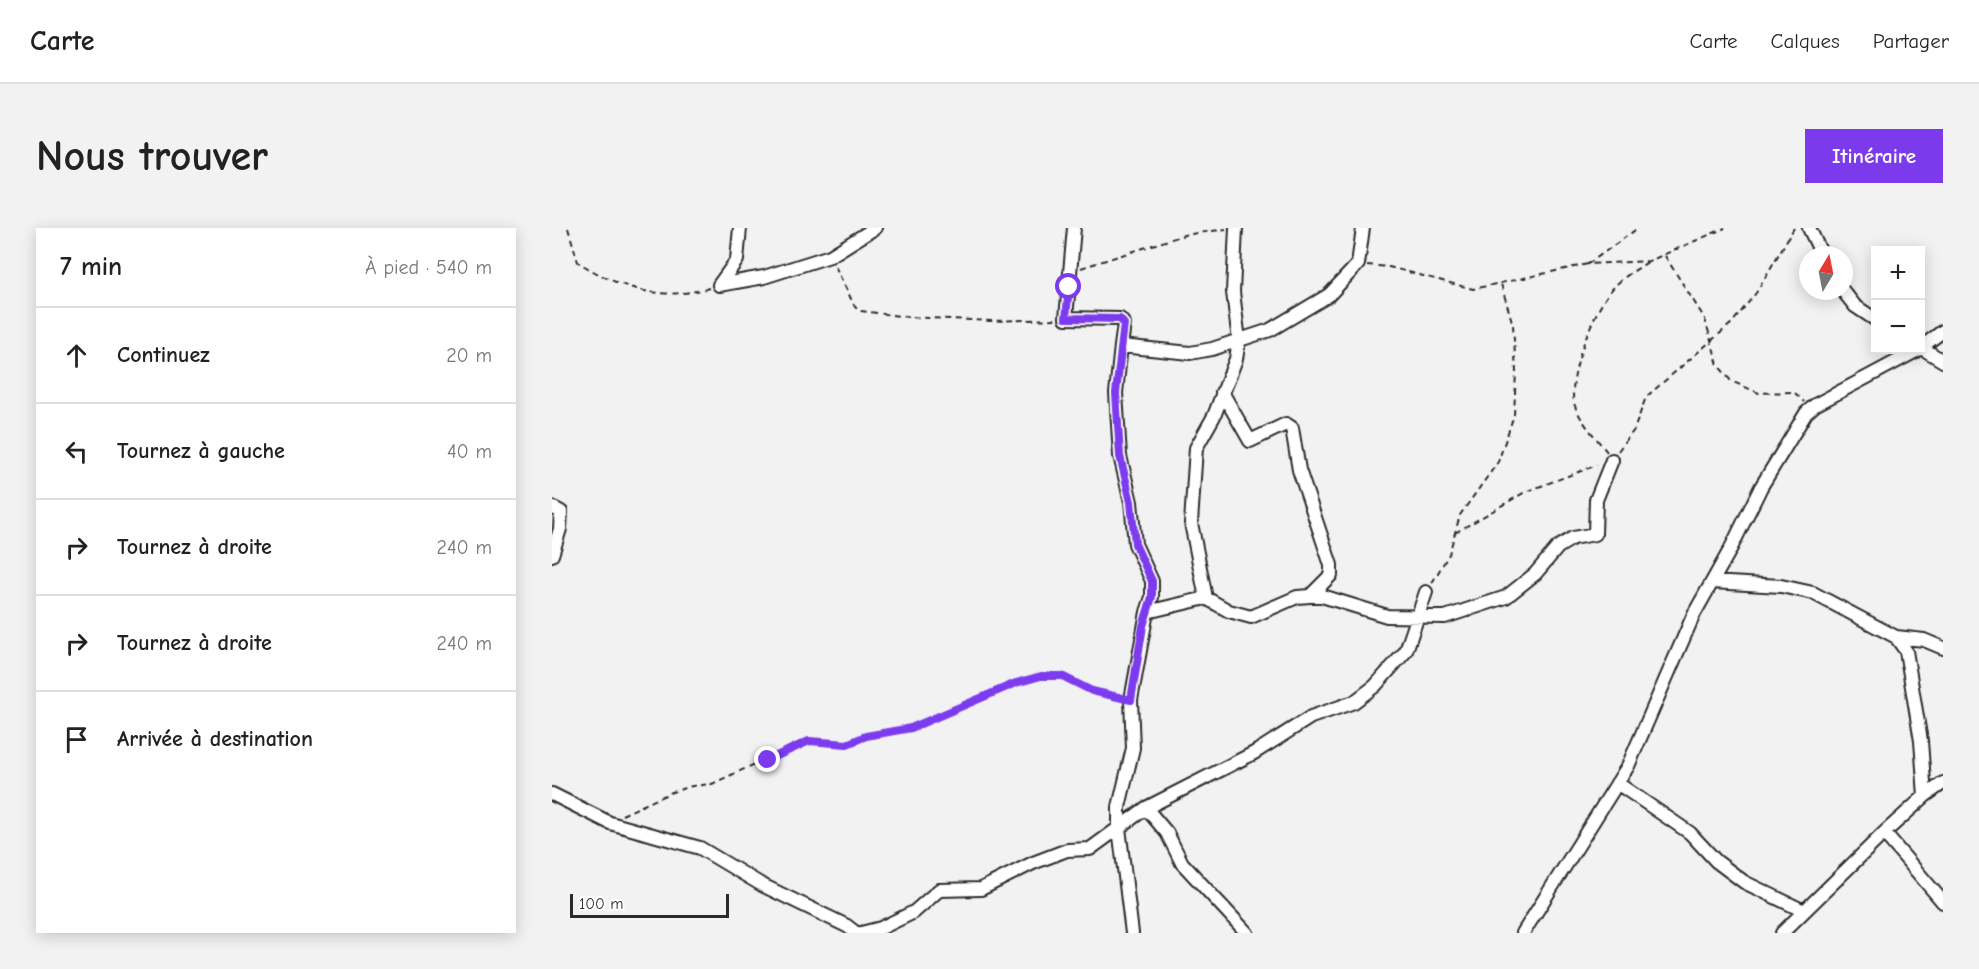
<!DOCTYPE html>
<html lang="fr">
<head>
<meta charset="utf-8">
<style>
  :root { --surface:#fff; --page:#f2f2f2; --text:#222; --muted:#767676; --line:#e0e0e0; --accent:#7c3aed }
  body { margin:0; font-family:"Comic Neue",sans-serif; background:var(--page); color:var(--text) }
  .controls { position:absolute; right:18px; top:18px; display:grid; overflow:hidden; border-radius:0px; box-shadow:0 3px 15px #0003 }
  .controls button { width:54px; height:54px; display:grid; place-items:center; padding:0; border:0; border-bottom:2px solid var(--line); background:var(--surface); color:var(--text); font:30px sans-serif }
  .compass { position:absolute; left:1247px; top:18px; width:54px; height:54px; border-radius:50%; background:var(--surface); box-shadow:0 3px 15px #0003; rotate:10deg }
  .scale { position:absolute; left:18px; bottom:15px; width:159px; box-sizing:border-box; padding-left:6px; border:3px solid #2b2b2b; border-top:0; font-size:16px; line-height:21px; white-space:nowrap; color:#2b2b2b; -webkit-text-stroke:4px #fff; paint-order:stroke }
  .stop { position:absolute; width:18px; height:18px; margin:-14px; border:4px solid #7c3aed; border-radius:50%; background:#fff }
  .stop.end { background:#7c3aed; border-color:#fff; box-shadow:0 2px 6px #0008 }
  .list { margin:0; padding:0; list-style:none }
  h2 { display:flex; justify-content:space-between; align-items:center; height:78px; margin:0; padding:0 24px; font-size:26px }
  h2 small { font-size:20px; font-weight:400; color:var(--muted) }
  .list li { display:grid; grid-template-columns:39px 1fr auto; gap:18px; align-items:center; box-sizing:border-box; height:96px; padding:0 24px; border-top:2px solid var(--line) }
  .list b { display:block; font-size:22px; white-space:nowrap }
  .list em { font-size:20px; font-style:normal; color:var(--muted) }
  .icon { flex:none; width:33px; height:33px; fill:none; stroke:currentColor; stroke-width:2; stroke-linecap:round; stroke-linejoin:round }
  .map { position:relative; flex:none; width:1391px; height:705px; overflow:hidden; border-radius:0px }
  header { display:flex; align-items:center; gap:36px; box-sizing:border-box; height:84px; padding:0 30px; background:var(--surface); border-bottom:2px solid var(--line) }
  header strong { font-size:28px }
  nav { display:flex; gap:33px; margin-inline-start:auto; font-size:21px }
  .intro { display:flex; align-items:center; justify-content:space-between; box-sizing:border-box; height:144px; padding:0 36px }
  h1 { margin:0; font-size:42px }
  .button { padding:15px 27px; border-radius:0px; background:var(--accent); color:#fff; font-size:21px; font-weight:700 }
  main { display:flex; gap:36px; padding:0 36px }
  aside { flex:1; background:var(--surface); border-radius:0px; box-shadow:0 3px 15px #0003 }
  .map>svg:first-child { display:block }
  .lines { fill:none; stroke-linecap:round; stroke-linejoin:round }
  .street-casing { stroke:#2b2b2b; stroke-width:16 }
  .path { stroke:#2b2b2b; stroke-width:2; stroke-dasharray:6 4.5; stroke-linecap:butt }
  .street { stroke:#fff; stroke-width:12 }
  .route { stroke:#7c3aed; stroke-width:8 }
</style>
</head>
<body>
<header>
<strong>Carte</strong>
<nav><a>Carte</a><a>Calques</a><a>Partager</a></nav>
</header>
<div class="intro"><h1>Nous trouver</h1><a class="button">Itinéraire</a></div>
<main>
<aside>
<h2>7 min<small>À pied · 540 m</small></h2>
<ul class="list">
<li><svg class="icon" aria-label="ahead" viewBox="0 0 24 24"><path d="M12 20V5M6 11l6-6 6 6"/></svg><div><b>Continuez</b></div><em>20 m</em></li>
<li><svg class="icon" aria-label="left" viewBox="0 0 24 24"><path d="M17 20v-9H6M10 6l-5 5 5 5"/></svg><div><b>Tournez à gauche</b></div><em>40 m</em></li>
<li><svg class="icon" aria-label="right" viewBox="0 0 24 24"><path d="M7 20v-9h11M14 6l5 5-5 5"/></svg><div><b>Tournez à droite</b></div><em>240 m</em></li>
<li><svg class="icon" aria-label="right" viewBox="0 0 24 24"><path d="M7 20v-9h11M14 6l5 5-5 5"/></svg><div><b>Tournez à droite</b></div><em>240 m</em></li>
<li><svg class="icon" aria-label="arrive" viewBox="0 0 24 24"><path d="M6 21V4h12l-3 4 3 4H6"/></svg><div><b>Arrivée à destination</b></div></li>
</ul>
</aside>
<div class="map">
<svg width="1391" height="705" viewBox="0 0 1391 705">
  <rect width="100%" height="100%" fill="#f2f2f2"/>
  <filter id="ink" filterUnits="userSpaceOnUse"><feTurbulence type="fractalNoise" baseFrequency=".0167" numOctaves="2"/><feDisplacementMap in="SourceGraphic" scale="12" xChannelSelector="R" yChannelSelector="G"/><feConvolveMatrix kernelMatrix="1 2 1 2 8 2 1 2 1" color-interpolation-filters="sRGB"/></filter>
  <g filter="url(#ink)">
    <g class="lines">
      <g class="street-casing">
        <path id="street" d="M522,0L514,90L568,91L572,96L569,118L638,125L660,121L718,102L777,67L806,36L811,0
          M1257,0L1270,27
          M167,57L212,49L278,28L323,0
          M167,57L185,32L188,0
          M1291,63L1303,78L1324,92
          M569,118L564,165L568,228L579,274L583,316L600,353V369L595,384
          M1368,119L1391,133
          M1368,120L1391,103
          M670,164L698,213L734,196L740,200L747,242L779,337V347L758,368
          M0,279L9,284L8,301L0,327
          M1160,354L1229,358L1261,365L1344,409L1354,423L1369,513L1373,568L1332,605L1391,674
          M654,370L677,383L699,389L745,369L758,368H770L835,388L893,389L954,369L983,346L1006,319L1021,310L1043,306L1044,272L1060,232
          M1344,409L1372,412L1391,420
          M1065,555L1138,605L1164,633L1192,654L1252,683
          M0,566L58,595L148,620L210,657L295,698L304,705
          M1373,568L1391,555
          M594,580L615,605L630,635L695,705
          M309,705L329,700L362,684L387,662L429,661L481,635L515,622L538,621L594,580L702,525L759,489L802,474L823,458L854,423L874,364
          M580,705L567,600V579L581,520L579,472L595,384L654,370L639,295L644,220L662,188L684,131L687,113L681,64L684,0
          M971,705L1076,538L1142,386L1178,322L1209,259L1254,185L1263,177L1366,122
          M1230,705L1332,605"/>
      </g>
      <path class="path" d="M16,0L26,34C67,60 108,74 157,60
        M1113,28L1153,91L1166,137L1179,153L1207,165L1242,164L1252,174
        M1036,36L1086,0
        M815,37L837,39L921,61L1036,36L1097,33L1173,0
        M283,38L303,79L309,83L356,89L440,93L505,91
        M529,40L632,7L674,1
        M1066,223L1082,202L1094,169L1180,95L1204,65L1242,0
        M1055,224C1045,211 1029,194 1023,178C1013,152 1043,77 1063,58C1072,48 1086,41 1097,33
        M903,305L973,264L1045,237
        M880,355L897,326L908,287L946,234L962,187L964,143L961,97L949,56
        M70,587L120,564L140,558L160,556L248,515L257,513L295,516L314,508L359,500L464,455L489,448L510,449L540,463L569,470"/>
      <use href="#street" class="street"/>
    </g>
  </g>
  <g class="lines" filter="url(#ink)">
    <path class="route" d="M216,532L257,513L295,516L314,508L359,500L464,455L489,448H510L540,463L579,472L591,398L600,369V353L583,316L579,274L568,228L564,165L572,96L568,91L514,90L517,59"/>
  </g>
</svg>
<div class="controls">
<button>+</button>
<button>−</button>
</div>
<svg class="compass" viewBox="-18 -18 36 36"><path d="M0-13l5 13h-10z" fill="#e53935"/><path d="M0 13l5-13h-10z" fill="#767676"/></svg>
<div class="scale">100 m</div>
<div class="stop" style="left:517px;top:59px"></div>
<div class="stop end" style="left:216px;top:532px"></div>
</div>
</main>
</body>
</html>
